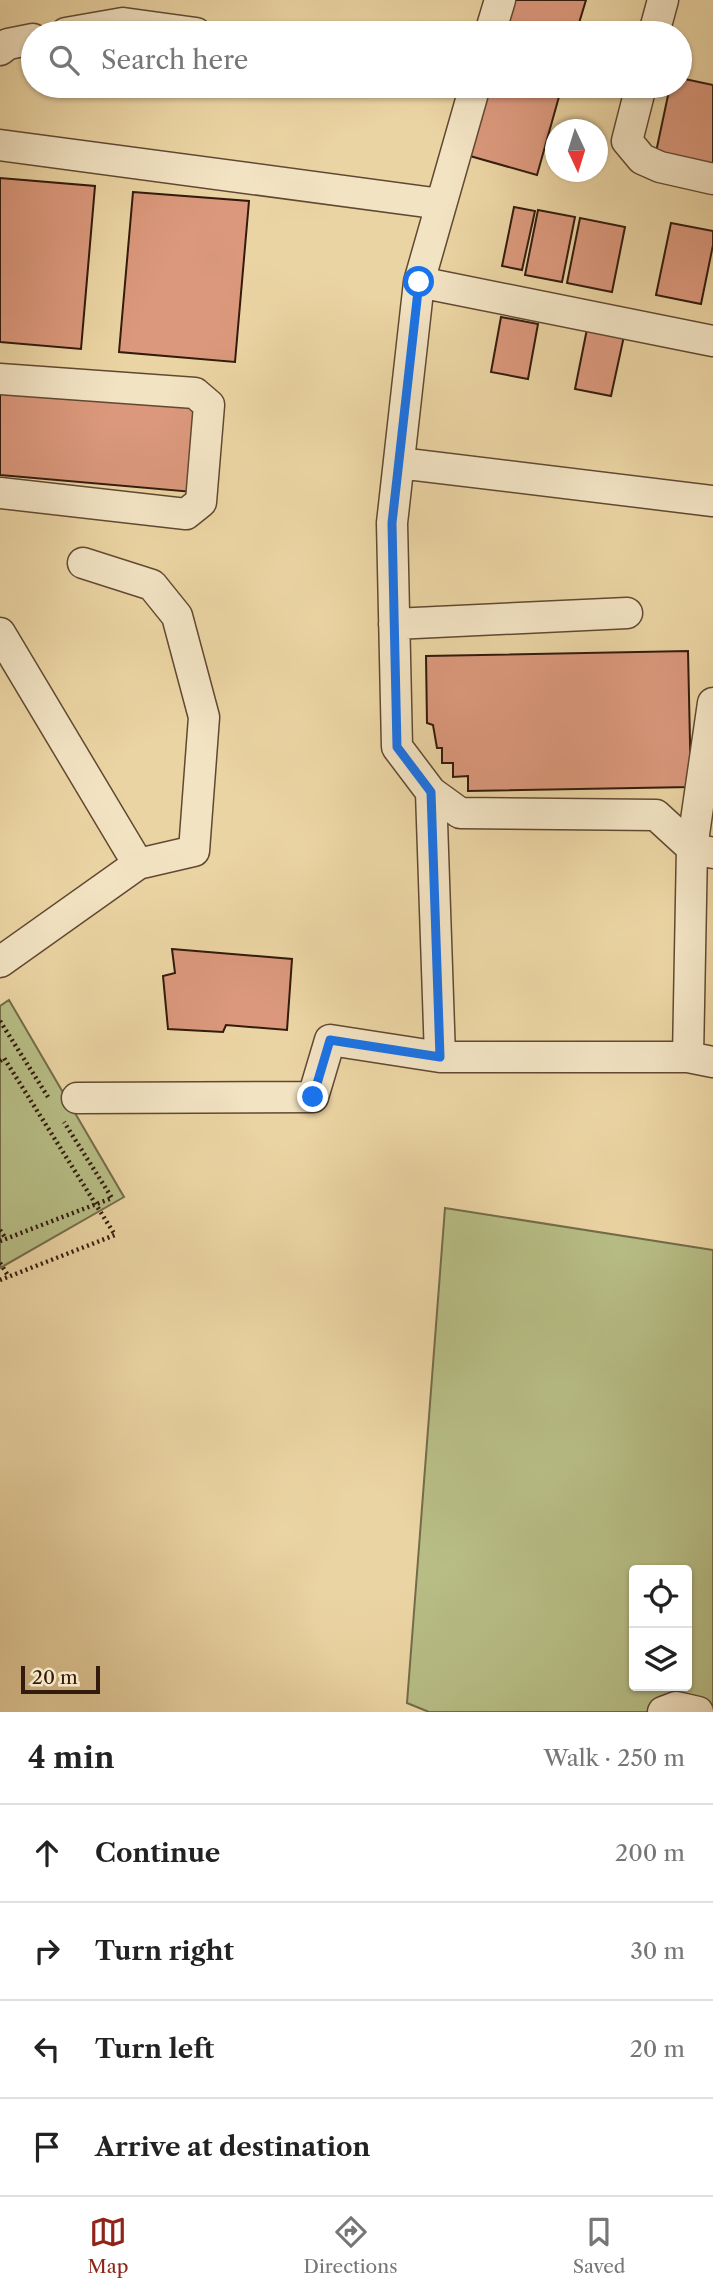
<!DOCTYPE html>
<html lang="en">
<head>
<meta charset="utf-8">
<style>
  :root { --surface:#fff; --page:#f6f6f6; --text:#222; --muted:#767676; --line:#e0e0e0; --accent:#8f2418 }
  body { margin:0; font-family:"Libre Caslon Text",serif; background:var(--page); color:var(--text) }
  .controls { position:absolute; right:21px; bottom:21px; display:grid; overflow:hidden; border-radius:7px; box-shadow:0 2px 5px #0004 }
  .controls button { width:63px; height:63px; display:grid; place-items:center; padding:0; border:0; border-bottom:2px solid var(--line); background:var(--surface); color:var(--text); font:35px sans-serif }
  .compass { position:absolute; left:545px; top:119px; width:63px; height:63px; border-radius:50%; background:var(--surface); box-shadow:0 2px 5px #0004; rotate:176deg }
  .scale { position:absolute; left:21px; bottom:18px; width:79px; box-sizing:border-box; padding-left:7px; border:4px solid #321b0d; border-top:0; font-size:19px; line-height:24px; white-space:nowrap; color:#321b0d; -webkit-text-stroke:5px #f2e3c3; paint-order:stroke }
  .stop { position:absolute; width:21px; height:21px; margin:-16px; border:5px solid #1a73e8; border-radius:50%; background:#fff }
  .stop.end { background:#1a73e8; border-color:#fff; box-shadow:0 2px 7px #0008 }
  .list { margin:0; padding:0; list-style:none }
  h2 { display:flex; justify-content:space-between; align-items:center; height:91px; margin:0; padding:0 28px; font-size:30px }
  h2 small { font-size:23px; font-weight:400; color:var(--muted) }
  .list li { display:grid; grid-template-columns:46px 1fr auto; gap:21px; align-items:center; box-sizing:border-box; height:98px; padding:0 28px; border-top:2px solid var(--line) }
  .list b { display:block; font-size:26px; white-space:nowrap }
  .list em { font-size:23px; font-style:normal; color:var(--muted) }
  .icon { flex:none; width:38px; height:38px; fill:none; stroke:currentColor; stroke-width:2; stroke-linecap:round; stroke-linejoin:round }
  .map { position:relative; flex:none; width:713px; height:1712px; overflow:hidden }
  .search { position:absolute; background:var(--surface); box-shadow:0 2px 5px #0004; left:21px; right:21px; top:21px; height:77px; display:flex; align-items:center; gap:18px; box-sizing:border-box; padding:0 24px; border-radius:38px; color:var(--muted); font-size:26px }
  .sheet { height:483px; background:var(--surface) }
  nav { display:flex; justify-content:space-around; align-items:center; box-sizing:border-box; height:98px; border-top:2px solid var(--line); background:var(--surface); font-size:19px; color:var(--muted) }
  nav a { display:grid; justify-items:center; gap:4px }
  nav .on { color:var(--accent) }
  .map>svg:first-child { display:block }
  .green { fill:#b7bd85; stroke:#746c49; stroke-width:2; fill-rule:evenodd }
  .building { fill:#db987c; stroke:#321b0d; stroke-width:2 }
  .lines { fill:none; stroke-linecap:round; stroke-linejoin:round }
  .minor-casing { stroke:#604932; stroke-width:33 }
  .path { stroke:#321b0d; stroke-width:4.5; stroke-dasharray:2 3.5; stroke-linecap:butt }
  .minor { stroke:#f2e3c3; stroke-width:30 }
  .route { stroke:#1a73e8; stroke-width:9 }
</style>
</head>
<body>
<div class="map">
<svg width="713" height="1712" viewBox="0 0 713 1712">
  <rect width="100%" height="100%" fill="#ebd4a3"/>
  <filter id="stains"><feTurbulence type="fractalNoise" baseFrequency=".00286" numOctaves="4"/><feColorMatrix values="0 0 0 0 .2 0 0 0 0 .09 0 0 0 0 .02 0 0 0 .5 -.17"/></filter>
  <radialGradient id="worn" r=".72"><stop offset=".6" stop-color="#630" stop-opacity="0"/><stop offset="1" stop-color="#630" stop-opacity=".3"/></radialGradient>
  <path class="green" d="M9,1000L124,1197L0,1268V1006Z
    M445,1208L713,1250V1712H429L407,1703ZM634,1570H687V1686H634Z"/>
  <path class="building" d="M507,0H586L576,33H497Z
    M680,78L713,85V165L656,152L670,86H680Z
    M483,86H562L537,175L463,154Z
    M0,178L95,186L81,349L0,342Z
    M133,192L249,201L235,362L119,352Z
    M514,207L535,211L522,270L502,266Z
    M538,210L575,217L562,282L525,275Z
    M580,218L625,227L612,292L567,283Z
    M671,223L713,231V245L701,304L656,295Z
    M501,317L538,324L528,379L491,372Z
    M587,329L624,336L611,396L575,389Z
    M0,386L200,403L193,492L0,475Z
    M688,651L691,787L468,791V776L453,777V763H442V748H437L433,725L427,723L426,656Z
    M172,949L292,959L287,1030L226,1025L223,1032L168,1029L163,976L175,973Z"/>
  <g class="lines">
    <g class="minor-casing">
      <path id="minor" d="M66,33L123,23L196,33
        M490,33L500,0
        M654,33L663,0
        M0,50L8,44L33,39
        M475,86L419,282L713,341
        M641,86L627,141L642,159L660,167L713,179
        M0,145L441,204
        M419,282L392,523L397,747L431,792L460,813L656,815L692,848
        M0,379L195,393L209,405L201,502L186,514L0,493
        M399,463L713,501
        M394,624L627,613
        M0,633L138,864
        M431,792L440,1057
        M692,848L713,703
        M0,962L138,864L194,851L204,717L177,616L152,585L83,563
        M688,1057L692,848L713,853
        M77,1098L313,1097L330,1040L440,1057H688L713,1062
        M663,1712L676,1707L698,1712"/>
    </g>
    <path class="path" d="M0,1021L48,1097
      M0,1061L4,1058L115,1235L0,1280
      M0,1230L6,1239
      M0,1241L112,1198L64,1122
      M0,1263L9,1277"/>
    <use href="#minor" class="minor"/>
  </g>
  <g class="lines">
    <path class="route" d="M313,1097L330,1040L440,1057L431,792L397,747L392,523L419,282"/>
  </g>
  <rect width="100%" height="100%" filter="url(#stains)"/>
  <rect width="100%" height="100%" fill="url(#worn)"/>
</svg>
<div class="controls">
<button><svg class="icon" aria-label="locate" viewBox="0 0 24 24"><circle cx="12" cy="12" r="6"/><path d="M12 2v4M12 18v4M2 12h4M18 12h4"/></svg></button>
<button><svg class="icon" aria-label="layers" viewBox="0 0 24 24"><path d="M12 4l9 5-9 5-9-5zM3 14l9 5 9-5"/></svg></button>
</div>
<svg class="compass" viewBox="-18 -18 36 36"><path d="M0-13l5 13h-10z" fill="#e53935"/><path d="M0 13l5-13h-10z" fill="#767676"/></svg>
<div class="scale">20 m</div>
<div class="stop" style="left:419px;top:282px"></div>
<div class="stop end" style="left:313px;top:1097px"></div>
<div class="search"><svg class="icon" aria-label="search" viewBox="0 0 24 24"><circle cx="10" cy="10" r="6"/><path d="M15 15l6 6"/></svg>Search here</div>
</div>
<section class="sheet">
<h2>4 min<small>Walk · 250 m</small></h2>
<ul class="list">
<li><svg class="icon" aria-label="ahead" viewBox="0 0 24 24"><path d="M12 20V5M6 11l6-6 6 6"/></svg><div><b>Continue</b></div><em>200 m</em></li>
<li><svg class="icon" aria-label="right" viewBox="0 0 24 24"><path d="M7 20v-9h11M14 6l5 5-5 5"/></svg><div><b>Turn right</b></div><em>30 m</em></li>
<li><svg class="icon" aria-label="left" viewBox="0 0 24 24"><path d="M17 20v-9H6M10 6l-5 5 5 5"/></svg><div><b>Turn left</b></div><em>20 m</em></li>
<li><svg class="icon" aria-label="arrive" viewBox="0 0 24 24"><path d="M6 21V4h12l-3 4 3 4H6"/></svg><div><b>Arrive at destination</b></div></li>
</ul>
</section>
<nav>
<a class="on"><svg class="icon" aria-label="map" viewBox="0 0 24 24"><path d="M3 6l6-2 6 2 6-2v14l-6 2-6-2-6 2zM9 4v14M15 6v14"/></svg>Map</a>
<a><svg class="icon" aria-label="directions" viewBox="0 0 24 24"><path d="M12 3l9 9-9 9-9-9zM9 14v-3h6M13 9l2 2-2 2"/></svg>Directions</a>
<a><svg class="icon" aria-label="saved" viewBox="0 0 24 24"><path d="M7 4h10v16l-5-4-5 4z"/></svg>Saved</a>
</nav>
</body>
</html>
